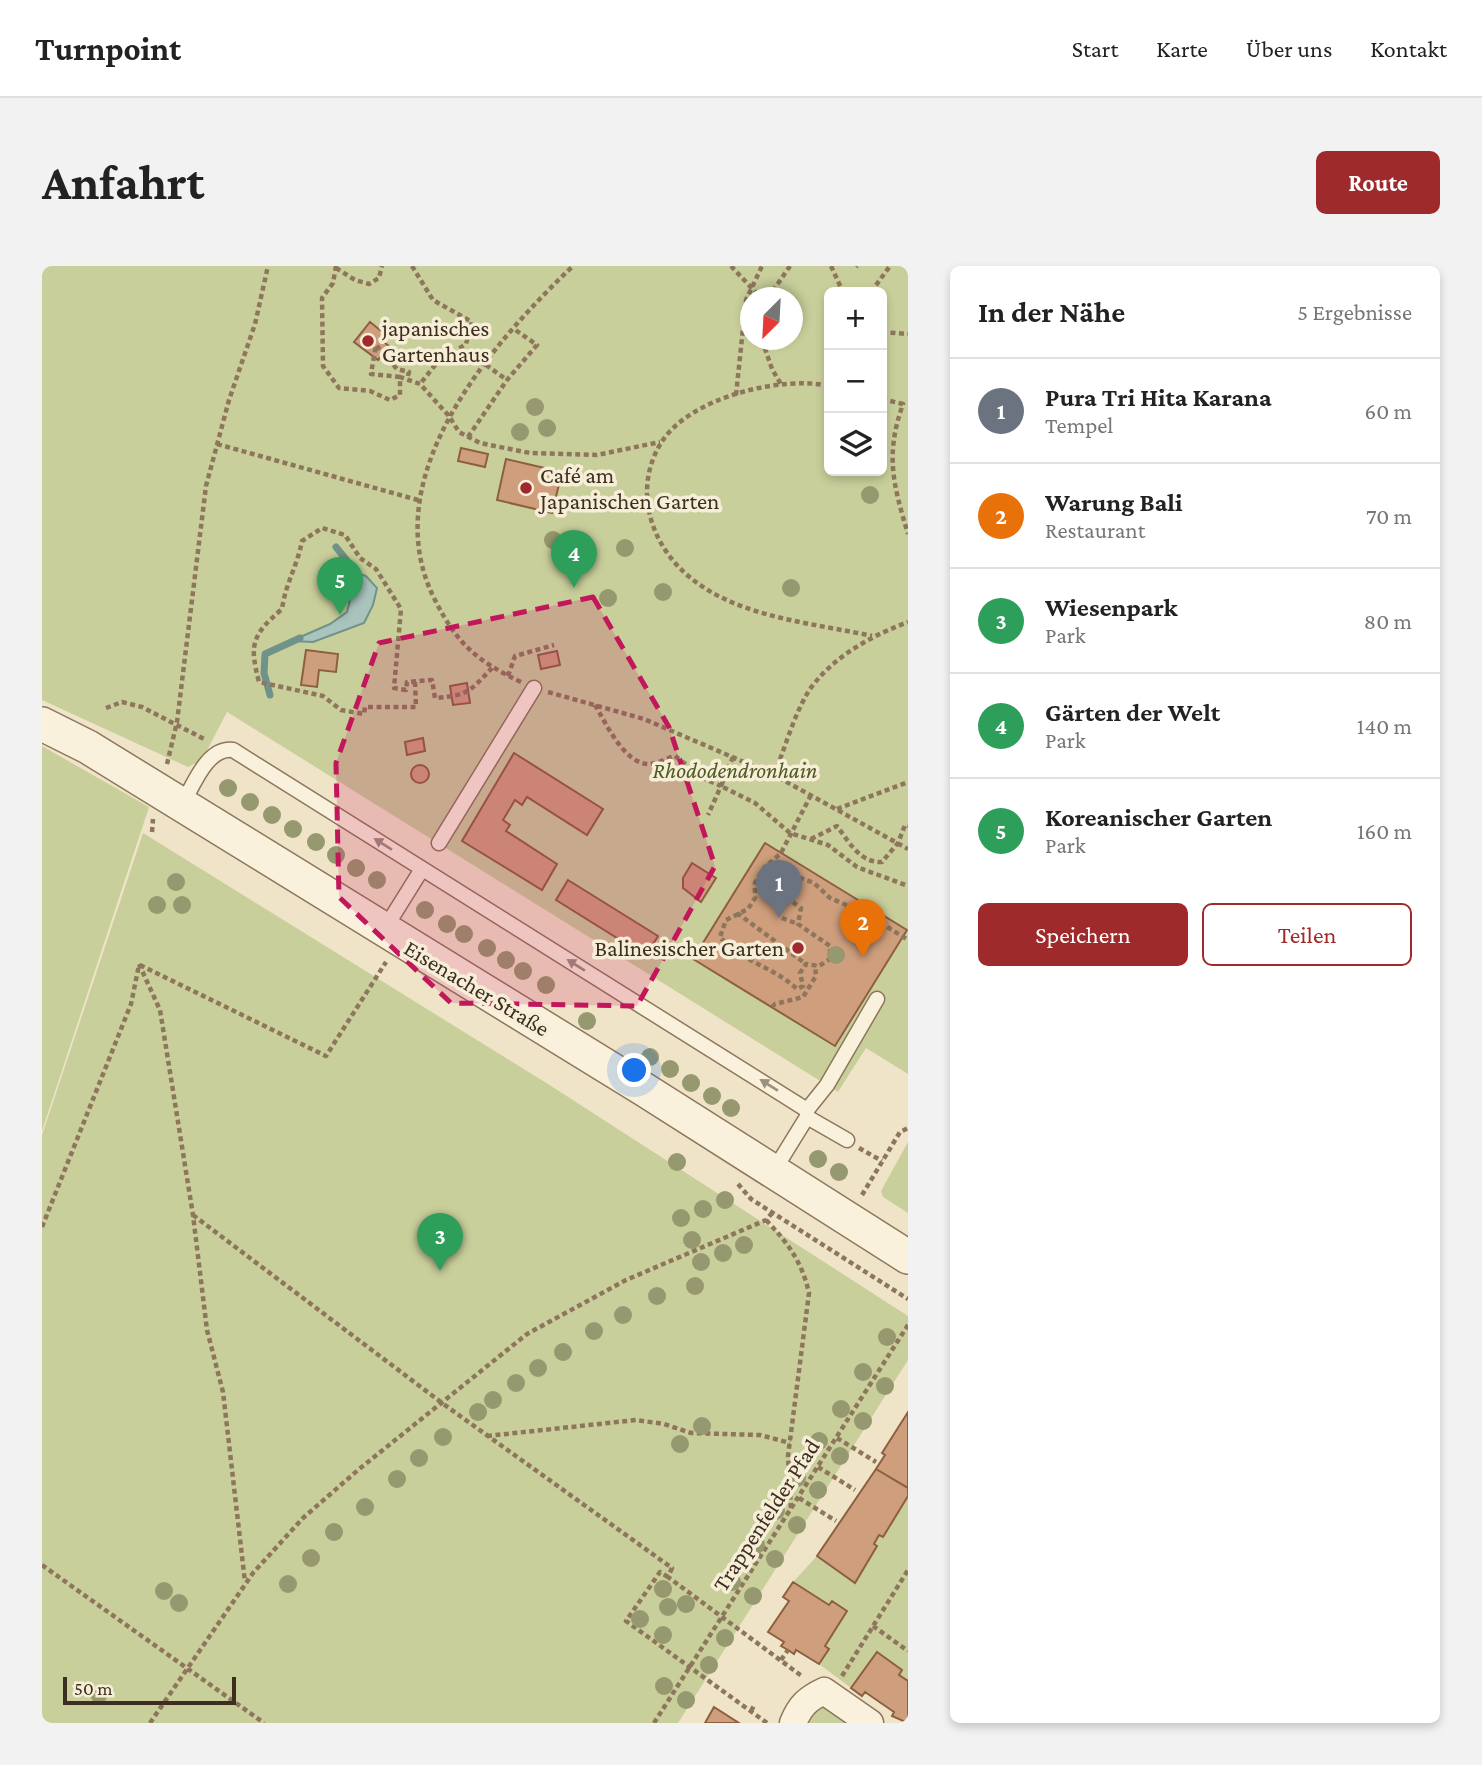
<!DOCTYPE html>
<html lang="de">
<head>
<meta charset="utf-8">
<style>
  :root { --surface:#fff; --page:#f2f2f2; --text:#222; --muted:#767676; --line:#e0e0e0; --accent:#9e2a2b }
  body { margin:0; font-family:"Crimson Pro",serif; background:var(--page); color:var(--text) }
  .controls { position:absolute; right:21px; top:21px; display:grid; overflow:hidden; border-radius:10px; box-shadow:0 4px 10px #0003 }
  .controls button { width:63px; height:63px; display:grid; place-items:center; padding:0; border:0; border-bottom:2px solid var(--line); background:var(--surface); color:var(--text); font:35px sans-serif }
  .compass { position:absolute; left:698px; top:21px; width:63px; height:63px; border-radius:50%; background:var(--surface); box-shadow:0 4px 10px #0003; rotate:204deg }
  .scale { position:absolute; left:21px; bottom:18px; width:173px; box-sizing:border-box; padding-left:7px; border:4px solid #3d2e20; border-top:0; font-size:19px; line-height:24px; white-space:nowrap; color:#3d2e20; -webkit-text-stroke:5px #f7eed8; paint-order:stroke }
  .you { position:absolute; left:593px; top:805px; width:24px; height:24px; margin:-18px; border:5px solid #fff; border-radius:50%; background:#1a73e8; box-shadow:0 0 0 10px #1a73e833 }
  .badge { display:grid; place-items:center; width:46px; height:46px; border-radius:50%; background:var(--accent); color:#fff; font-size:23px; font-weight:700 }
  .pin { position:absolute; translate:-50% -58px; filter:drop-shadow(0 2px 4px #0008) }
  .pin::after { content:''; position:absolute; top:37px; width:24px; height:21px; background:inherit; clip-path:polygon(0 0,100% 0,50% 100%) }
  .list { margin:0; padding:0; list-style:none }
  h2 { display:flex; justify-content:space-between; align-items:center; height:91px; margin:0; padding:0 28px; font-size:30px }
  h2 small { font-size:23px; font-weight:400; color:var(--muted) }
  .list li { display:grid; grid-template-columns:46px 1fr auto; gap:21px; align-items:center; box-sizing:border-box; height:105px; padding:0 28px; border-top:2px solid var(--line) }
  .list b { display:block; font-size:26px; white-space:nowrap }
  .list p { margin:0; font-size:23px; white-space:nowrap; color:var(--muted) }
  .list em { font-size:23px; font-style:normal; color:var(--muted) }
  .actions { display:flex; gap:14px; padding:21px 28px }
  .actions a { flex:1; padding:16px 0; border:2px solid var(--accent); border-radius:10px; text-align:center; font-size:24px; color:var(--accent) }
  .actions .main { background:var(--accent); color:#fff }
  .icon { flex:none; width:38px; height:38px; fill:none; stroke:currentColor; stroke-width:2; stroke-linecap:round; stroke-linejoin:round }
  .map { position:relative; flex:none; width:866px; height:1457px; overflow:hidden; border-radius:10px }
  header { display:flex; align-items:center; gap:42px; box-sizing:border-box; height:98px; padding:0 35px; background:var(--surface); border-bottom:2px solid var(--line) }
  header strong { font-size:33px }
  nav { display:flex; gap:38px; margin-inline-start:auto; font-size:24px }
  .intro { display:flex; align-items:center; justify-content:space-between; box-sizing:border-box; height:168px; padding:0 42px }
  h1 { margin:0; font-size:49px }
  .button { padding:18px 32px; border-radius:10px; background:var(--accent); color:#fff; font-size:24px; font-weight:700 }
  main { display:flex; gap:42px; padding:0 42px }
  aside { flex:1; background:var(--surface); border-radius:10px; box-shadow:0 4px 10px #0003 }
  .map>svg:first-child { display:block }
  .green { fill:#c9cf9b; fill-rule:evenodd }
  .water { fill:#a9c4bc; stroke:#6f938a; stroke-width:2 }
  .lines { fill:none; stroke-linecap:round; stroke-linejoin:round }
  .stream { stroke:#6f938a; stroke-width:7 }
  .building { fill:#cf9f7d; stroke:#8d5f41; stroke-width:2 }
  .service-casing { stroke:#8d765c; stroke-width:17 }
  .minor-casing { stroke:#8d765c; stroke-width:29 }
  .tertiary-casing { stroke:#8d765c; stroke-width:36 }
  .path { stroke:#8d765c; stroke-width:4.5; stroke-dasharray:5 3.5; stroke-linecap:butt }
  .service { stroke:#faf1dc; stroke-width:14 }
  .minor { stroke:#faf1dc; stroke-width:26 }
  .tertiary { stroke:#faf1dc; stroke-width:33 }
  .tree { fill:#96986f }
  .oneway { fill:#9c907e }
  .marked { fill:#c2185b; fill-opacity:0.2; stroke:#c2185b; stroke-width:5; stroke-dasharray:14 9; stroke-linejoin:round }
  .poi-dot { fill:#9e2a2b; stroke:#f7eed8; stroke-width:2.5 }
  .labels { text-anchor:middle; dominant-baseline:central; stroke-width:7; stroke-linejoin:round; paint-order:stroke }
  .poi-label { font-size:23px; fill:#3d2e20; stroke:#f7eed8; text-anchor:start }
  .park-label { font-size:23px; font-style:italic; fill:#4d5a26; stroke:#f7eed8 }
  .street-label { font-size:23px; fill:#3d2e20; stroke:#f7eed8 }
</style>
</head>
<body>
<header>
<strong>Turnpoint</strong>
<nav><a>Start</a><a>Karte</a><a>Über uns</a><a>Kontakt</a></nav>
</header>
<div class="intro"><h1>Anfahrt</h1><a class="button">Route</a></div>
<main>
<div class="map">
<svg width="866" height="1457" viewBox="0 0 866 1457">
  <rect width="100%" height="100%" fill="#f0e4c8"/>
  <path class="green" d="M0,0H866V808L824,782L796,826L185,446L160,494L146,501L0,434ZM787,26H840V205H787ZM708,32H750V74H708Z
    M0,480L107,541L0,865Z
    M101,567L506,818L866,1050V1094L636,1457H0V869Z
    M866,876V947L841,931L839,925Z
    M866,1230V1415L857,1409L860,1404L835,1387L809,1422L777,1398L787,1383L783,1380L805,1345L790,1335L787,1339L751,1316L775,1290L813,1316L835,1281L832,1278L837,1269L841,1271Z
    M777,1441H784L808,1457H763Z"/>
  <path class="water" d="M315,307L324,310L335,322L331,339L322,357L271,376L249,375L288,358L305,346Z"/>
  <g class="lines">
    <path class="stream" d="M294,281L315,307V315
      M228,429L222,407L223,388L258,372"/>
  </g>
  <path class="building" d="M328,56L343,68L339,74L347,80L336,94L312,76Z
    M419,182L446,188L443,201L416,195Z
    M464,193L520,206L510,247L455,234Z
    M264,384L296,388L294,406L277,404L275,421L259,419Z
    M515,385L518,399L499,403L496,389Z
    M425,417L428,437L411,439L408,420Z
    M381,472L383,485L365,489L363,476Z
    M472,487L561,543L545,569L485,531L480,539L473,534L461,554L468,559L464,565L515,598L500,624L420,575Z
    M369 508a9 9 0 1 1 18 0a9 9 0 1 1-18 0Z
    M723,577L865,664L793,780L651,693Z
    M650,597L674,612L659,636L641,622V612Z
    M526,614L616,670L604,690L514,634Z
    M866,1146V1222L834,1203L843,1189L840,1187Z
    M834,1203L866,1222V1230L841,1271L837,1269L832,1278L835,1280L813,1317L775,1290Z
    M751,1316L787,1339L790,1335L805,1345L783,1380L787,1383L777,1398L754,1384L752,1388L746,1384L739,1380L742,1376L726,1366L747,1335L741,1331Z
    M835,1386L860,1404L857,1409L866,1415V1457L850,1450L852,1446L823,1426L820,1430L809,1422Z
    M672,1441L697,1457H663Z"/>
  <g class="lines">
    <g class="service-casing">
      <path id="service" d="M140,539C152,518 165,481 191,484L765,844V851L731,906
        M397,577L492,422
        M342,664L380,603
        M765,844L785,819L835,733
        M765,851L805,874"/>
    </g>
    <g class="minor-casing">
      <path id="minor" d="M751,1457C758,1440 765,1433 782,1425L828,1457"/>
    </g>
    <g class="tertiary-casing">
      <path id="tertiary" d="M0,458L46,481L603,824L866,991"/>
    </g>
    <path class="path" d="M294,0L291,17L280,32L281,100L297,122L328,125L348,134L358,129V111L378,118L407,150L417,166L438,177L488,187L555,189L618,176
      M370,0L391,34L430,56L424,78L394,98L378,118
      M689,0L719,32
      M789,0L801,26
      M814,1L815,0
      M294,2L313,14L327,18L337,12L340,0
      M829,26L848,0
      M726,32L748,0
      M840,66L866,68
      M720,74L730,103L740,120
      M444,99L465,114
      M358,111L329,108L334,79L355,103L367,106L365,113
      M787,120C739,109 646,132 619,177C590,224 609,281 650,313C699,352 771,357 830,370
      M694,129L704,34L720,0
      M840,133L861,138C843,189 851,218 866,268
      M426,171L465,114L495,79L472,63
      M175,178L376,234
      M466,410L473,390L512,379
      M373,416L374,441H323L322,448L299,444L281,430L217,416C207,378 210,369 240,343C244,316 255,301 260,275L280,262L303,269L318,292L334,303L359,343L352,422L364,424L365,416L390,414L393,432C427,429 427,426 450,402
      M479,416C435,395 415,378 393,334C331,213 448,79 531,0
      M506,426L602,453L732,509L866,583
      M553,439C564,457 582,498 607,498C615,498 625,492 633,490L663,513L679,520L666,549
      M64,442L80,436L100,441L164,474
      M691,491L679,520L713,537L748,567L786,579L815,601L866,620
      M125,498L135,456L164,220L187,134L213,58L226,0
      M732,509C743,482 752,448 768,423C792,390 829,370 866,356
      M769,529L739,587L722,602L713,617V632L706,643L684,654L678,671C698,695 732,701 755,723L761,720L758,707L764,698L777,700L788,693V680L756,658L759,642L745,632L739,618L748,608L772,617L788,632L825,648L866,674
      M795,543L866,516
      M110,566L111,553
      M769,573L795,560C807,576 818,597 840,596L856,577L863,559L866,560
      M722,602L743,614
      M695,647L764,698
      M740,652L756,658
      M97,698L118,744L151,949L165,1064L181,1126L203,1316
      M98,699L284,790L344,696
      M730,741L733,738L761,731L774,710L773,699
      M817,882L840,895
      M696,918L709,933L866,1033
      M820,929L858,866L866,862
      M151,949L400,1137L630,1302L626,1311L761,1411
      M724,954C746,977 760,996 767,1027L746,1190L749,1243
      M0,961L89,738L97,699
      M445,1170L594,1154L622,1158L649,1167L718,1169L748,1177
      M795,1172L834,1196
      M776,1201L813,1224
      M757,1232L794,1255
      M0,1299L222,1457
      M626,1311L618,1306L584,1355L725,1457
      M831,1360L866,1385
      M739,1394L746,1384
      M800,1410L866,1304
      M709,1445L713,1438
      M108,1457L211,1307L261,1252L316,1204L485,1068L584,1014L724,954L730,947
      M612,1457L866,1059"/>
    <use href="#service" class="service"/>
    <use href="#minor" class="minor"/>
    <use href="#tertiary" class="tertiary"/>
  </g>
  <g class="tree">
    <circle cx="493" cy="141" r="9"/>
    <circle cx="505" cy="162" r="9"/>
    <circle cx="478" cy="166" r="9"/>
    <circle cx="828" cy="229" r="9"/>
    <circle cx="511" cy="274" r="9"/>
    <circle cx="583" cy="282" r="9"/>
    <circle cx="749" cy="322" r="9"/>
    <circle cx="621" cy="326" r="9"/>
    <circle cx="566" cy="332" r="9"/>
    <circle cx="186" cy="522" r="9"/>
    <circle cx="208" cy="536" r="9"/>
    <circle cx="230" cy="549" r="9"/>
    <circle cx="251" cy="563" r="9"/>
    <circle cx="274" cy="576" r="9"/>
    <circle cx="294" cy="589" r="9"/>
    <circle cx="314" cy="602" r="9"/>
    <circle cx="335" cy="614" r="9"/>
    <circle cx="134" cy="616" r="9"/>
    <circle cx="115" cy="639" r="9"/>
    <circle cx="140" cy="639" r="9"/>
    <circle cx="383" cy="644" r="9"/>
    <circle cx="405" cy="658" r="9"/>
    <circle cx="422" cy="668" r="9"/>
    <circle cx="445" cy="682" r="9"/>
    <circle cx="794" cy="689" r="9"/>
    <circle cx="464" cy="694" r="9"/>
    <circle cx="481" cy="705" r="9"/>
    <circle cx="504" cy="719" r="9"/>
    <circle cx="545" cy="755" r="9"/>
    <circle cx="608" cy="791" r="9"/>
    <circle cx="628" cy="803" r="9"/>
    <circle cx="649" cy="817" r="9"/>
    <circle cx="670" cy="830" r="9"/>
    <circle cx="689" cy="842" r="9"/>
    <circle cx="776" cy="893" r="9"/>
    <circle cx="635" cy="896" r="9"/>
    <circle cx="797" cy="906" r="9"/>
    <circle cx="683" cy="934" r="9"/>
    <circle cx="661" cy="943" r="9"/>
    <circle cx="639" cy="952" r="9"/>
    <circle cx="650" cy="974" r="9"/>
    <circle cx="702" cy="979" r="9"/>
    <circle cx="681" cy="987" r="9"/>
    <circle cx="659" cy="996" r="9"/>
    <circle cx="653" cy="1020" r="9"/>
    <circle cx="615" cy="1030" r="9"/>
    <circle cx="581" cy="1049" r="9"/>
    <circle cx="552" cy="1065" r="9"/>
    <circle cx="845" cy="1071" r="9"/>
    <circle cx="521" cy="1086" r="9"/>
    <circle cx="496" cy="1102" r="9"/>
    <circle cx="821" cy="1106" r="9"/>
    <circle cx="474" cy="1117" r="9"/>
    <circle cx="843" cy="1120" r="9"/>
    <circle cx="451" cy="1134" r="9"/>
    <circle cx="799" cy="1143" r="9"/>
    <circle cx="436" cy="1146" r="9"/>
    <circle cx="821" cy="1155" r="9"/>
    <circle cx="660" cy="1160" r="9"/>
    <circle cx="401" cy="1171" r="9"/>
    <circle cx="777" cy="1175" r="9"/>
    <circle cx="638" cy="1178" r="9"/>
    <circle cx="798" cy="1190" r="9"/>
    <circle cx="377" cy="1192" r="9"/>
    <circle cx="755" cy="1212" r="9"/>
    <circle cx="355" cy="1213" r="9"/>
    <circle cx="776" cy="1224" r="9"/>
    <circle cx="323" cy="1241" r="9"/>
    <circle cx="734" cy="1245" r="9"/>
    <circle cx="755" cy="1259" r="9"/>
    <circle cx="292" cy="1266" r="9"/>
    <circle cx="714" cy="1279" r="9"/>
    <circle cx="269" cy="1292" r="9"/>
    <circle cx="733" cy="1293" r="9"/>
    <circle cx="690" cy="1316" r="9"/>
    <circle cx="246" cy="1318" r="9"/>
    <circle cx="621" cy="1323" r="9"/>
    <circle cx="122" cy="1325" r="9"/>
    <circle cx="711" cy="1330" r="9"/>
    <circle cx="137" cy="1337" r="9"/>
    <circle cx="644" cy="1338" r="9"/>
    <circle cx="626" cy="1341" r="9"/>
    <circle cx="598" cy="1353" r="9"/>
    <circle cx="621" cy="1369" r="9"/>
    <circle cx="683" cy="1372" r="9"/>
    <circle cx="667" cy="1399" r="9"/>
    <circle cx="622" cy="1420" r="9"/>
    <circle cx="57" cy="1428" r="9"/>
    <circle cx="644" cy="1434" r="9"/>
  </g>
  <defs><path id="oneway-solid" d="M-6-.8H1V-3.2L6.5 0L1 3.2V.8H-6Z" transform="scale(1.75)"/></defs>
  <g class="oneway">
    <use href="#oneway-solid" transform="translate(341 578) rotate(-148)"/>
    <use href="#oneway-solid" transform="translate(534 699) rotate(-148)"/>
    <use href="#oneway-solid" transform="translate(727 819) rotate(-148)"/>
  </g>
  <path class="marked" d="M551,331L627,461L673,600L595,740L409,737L297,631L294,497L337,377Z"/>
  <g class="poi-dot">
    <circle cx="326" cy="75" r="7"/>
    <circle cx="484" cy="222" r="7"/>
    <circle cx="756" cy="682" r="7"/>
  </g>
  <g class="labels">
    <g class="poi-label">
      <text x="340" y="62">japanisches<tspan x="340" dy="26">Gartenhaus</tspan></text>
      <text x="498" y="209">Café am<tspan x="498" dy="26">Japanischen Garten</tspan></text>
      <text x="742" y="682" text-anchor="end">Balinesischer Garten</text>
    </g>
    <g class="park-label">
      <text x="693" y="504">Rhododendronhain</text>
    </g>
    <g class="street-label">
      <text transform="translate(435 722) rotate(31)">Eisenacher Straße</text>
      <text transform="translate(724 1249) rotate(-57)">Trappenfelder Pfad</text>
    </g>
  </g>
</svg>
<div class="controls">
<button>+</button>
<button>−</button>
<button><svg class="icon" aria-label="layers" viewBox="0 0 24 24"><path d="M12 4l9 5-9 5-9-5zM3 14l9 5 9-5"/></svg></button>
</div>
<svg class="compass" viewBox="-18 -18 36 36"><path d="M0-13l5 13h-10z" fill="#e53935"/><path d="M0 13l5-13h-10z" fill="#767676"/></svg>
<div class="scale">50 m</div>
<div class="you"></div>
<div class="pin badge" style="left:737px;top:652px;background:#6b7280">1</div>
<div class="pin badge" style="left:821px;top:691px;background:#e8710a">2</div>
<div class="pin badge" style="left:398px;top:1005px;background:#2e9e5b">3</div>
<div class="pin badge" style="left:532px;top:322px;background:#2e9e5b">4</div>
<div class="pin badge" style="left:298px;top:349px;background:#2e9e5b">5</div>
</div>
<aside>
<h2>In der Nähe<small>5 Ergebnisse</small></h2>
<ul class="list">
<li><span class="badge" style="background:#6b7280">1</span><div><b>Pura Tri Hita Karana</b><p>Tempel</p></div><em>60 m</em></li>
<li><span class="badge" style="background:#e8710a">2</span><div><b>Warung Bali</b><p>Restaurant</p></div><em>70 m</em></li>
<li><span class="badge" style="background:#2e9e5b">3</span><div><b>Wiesenpark</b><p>Park</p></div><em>80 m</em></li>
<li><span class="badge" style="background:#2e9e5b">4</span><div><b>Gärten der Welt</b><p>Park</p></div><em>140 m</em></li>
<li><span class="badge" style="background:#2e9e5b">5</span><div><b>Koreanischer Garten</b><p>Park</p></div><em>160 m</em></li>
</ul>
<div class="actions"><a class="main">Speichern</a><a>Teilen</a></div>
</aside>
</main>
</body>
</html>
